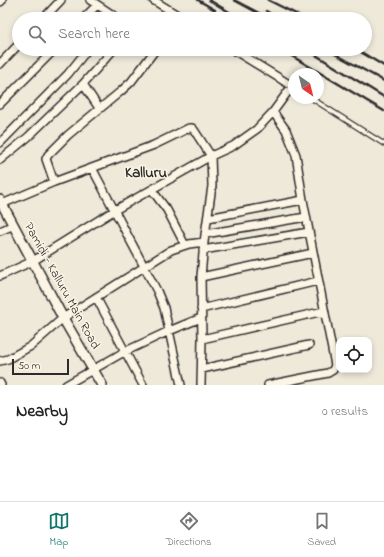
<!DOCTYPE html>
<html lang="en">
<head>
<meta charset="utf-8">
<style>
  :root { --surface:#fff; --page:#f2f2f2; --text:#222; --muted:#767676; --line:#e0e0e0; --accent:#0f766e }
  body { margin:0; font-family:"Indie Flower",sans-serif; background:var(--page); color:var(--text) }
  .controls { position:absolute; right:12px; bottom:12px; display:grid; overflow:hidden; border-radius:8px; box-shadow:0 2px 6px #0003 }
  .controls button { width:36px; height:36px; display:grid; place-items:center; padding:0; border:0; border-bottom:1px solid var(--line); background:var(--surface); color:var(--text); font:20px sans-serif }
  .compass { position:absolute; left:288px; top:68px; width:36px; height:36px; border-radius:50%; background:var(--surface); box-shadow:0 2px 6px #0003; rotate:145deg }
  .scale { position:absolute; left:12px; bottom:10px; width:57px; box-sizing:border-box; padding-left:4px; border:2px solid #2b2b2b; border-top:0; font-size:11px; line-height:14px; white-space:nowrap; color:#2b2b2b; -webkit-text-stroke:3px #fcf5e5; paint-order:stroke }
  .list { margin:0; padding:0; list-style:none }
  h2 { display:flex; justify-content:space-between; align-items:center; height:52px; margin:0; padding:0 16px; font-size:17px }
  h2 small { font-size:13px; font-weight:400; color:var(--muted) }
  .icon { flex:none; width:22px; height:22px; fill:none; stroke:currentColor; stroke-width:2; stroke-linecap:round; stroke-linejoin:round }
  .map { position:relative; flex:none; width:384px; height:385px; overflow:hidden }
  .search { position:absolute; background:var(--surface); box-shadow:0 2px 6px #0003; left:12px; right:12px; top:12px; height:44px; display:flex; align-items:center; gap:10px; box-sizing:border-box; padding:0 14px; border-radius:22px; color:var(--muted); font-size:15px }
  .sheet { height:116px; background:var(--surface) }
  nav { display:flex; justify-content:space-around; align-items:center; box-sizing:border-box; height:56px; border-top:1px solid var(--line); background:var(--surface); font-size:11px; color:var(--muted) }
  nav a { display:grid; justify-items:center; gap:2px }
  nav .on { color:var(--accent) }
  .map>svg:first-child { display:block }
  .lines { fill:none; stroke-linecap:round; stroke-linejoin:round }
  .lane-casing { stroke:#2b2b2b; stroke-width:6 }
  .street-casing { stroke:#2b2b2b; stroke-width:10 }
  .secondary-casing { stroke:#2b2b2b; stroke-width:12 }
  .lane { stroke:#fcf5e5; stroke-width:3.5 }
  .street { stroke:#fcf5e5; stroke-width:7 }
  .secondary { stroke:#fcf5e5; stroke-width:9 }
  .rail { stroke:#2b2b2b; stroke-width:2.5 }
  .labels { text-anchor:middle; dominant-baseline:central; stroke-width:3; stroke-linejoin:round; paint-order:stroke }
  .street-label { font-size:13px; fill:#2b2b2b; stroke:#fcf5e5 }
  .quarter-label { font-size:15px; font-weight:bold; fill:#2b2b2b; stroke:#fcf5e5 }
</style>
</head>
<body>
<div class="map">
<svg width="384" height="385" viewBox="0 0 384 385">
  <rect width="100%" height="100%" fill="#efe9da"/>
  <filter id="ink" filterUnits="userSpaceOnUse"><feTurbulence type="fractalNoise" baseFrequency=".025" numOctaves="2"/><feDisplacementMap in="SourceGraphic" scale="8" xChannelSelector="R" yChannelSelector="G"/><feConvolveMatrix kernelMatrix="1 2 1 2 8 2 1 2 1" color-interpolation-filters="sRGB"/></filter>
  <g filter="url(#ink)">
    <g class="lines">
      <g class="lane-casing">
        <path id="lane" d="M311,98L384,144"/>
      </g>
      <g class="street-casing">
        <path id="street" d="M90,0L119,19
          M153,0L184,19
          M43,19L61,0
          M83,19L97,5
          M0,64L19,44
          M83,84L99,108
          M0,104L55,49
          M0,143L68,74L88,49
          M0,160L28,137L83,84L114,49
          M92,168L157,291L164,308L181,385
          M54,182L46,159L48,155L68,135L120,92L131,82L156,49
          M152,190L167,210L185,245
          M2,204L54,182L154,145L189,128H192L194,130L211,156L212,186L204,242L201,277L202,339L201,385
          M208,218L303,200
          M0,231L14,225
          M205,234L306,217
          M203,250L309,232
          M0,276L33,261L115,210L211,156L233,146L257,129L273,112L292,86L232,49
          M201,277L313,253
          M96,297L143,385
          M201,309L318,281
          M202,339L324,311
          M0,361L8,359L31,346L63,318L171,250L189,244L204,242
          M202,369L309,345
          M0,383L1,385
          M66,385L124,352L169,331L201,318
          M268,385L328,373L333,370L335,365L303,200L296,155L286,130L273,112"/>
      </g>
      <g class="secondary-casing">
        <path id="secondary" d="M0,1L1,0
          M0,200L63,318L102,385"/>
      </g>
      <use href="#lane" class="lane"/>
      <use href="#street" class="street"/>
      <use href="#secondary" class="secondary"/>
      <path class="rail" d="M198,0L215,10
        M209,0L241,19
        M234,0L270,19
        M268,0L306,19
        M266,11L280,19
        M280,49L384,111
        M306,49L384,97
        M326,49L384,81
        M356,49L384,66"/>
    </g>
  </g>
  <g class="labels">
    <g class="street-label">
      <text transform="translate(62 286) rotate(61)">Pamidi - Kalluru Main Road</text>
    </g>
    <g class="quarter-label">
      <text x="146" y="173">Kalluru</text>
    </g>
  </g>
</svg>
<div class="controls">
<button><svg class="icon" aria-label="locate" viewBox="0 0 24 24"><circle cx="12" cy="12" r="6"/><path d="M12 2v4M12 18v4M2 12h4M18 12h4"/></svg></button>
</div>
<svg class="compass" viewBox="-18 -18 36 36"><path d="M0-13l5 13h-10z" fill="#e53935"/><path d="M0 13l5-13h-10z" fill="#767676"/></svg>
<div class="scale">50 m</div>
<div class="search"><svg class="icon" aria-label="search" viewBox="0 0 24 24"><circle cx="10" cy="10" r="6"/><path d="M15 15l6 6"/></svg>Search here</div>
</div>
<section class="sheet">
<h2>Nearby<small>0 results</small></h2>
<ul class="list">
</ul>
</section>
<nav>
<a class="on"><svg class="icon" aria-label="map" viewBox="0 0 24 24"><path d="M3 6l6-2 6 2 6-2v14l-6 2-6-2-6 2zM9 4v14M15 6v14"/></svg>Map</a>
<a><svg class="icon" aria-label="directions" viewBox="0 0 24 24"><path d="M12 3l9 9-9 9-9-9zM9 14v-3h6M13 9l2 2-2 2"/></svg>Directions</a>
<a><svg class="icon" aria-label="saved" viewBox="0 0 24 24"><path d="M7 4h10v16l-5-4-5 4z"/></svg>Saved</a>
</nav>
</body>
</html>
